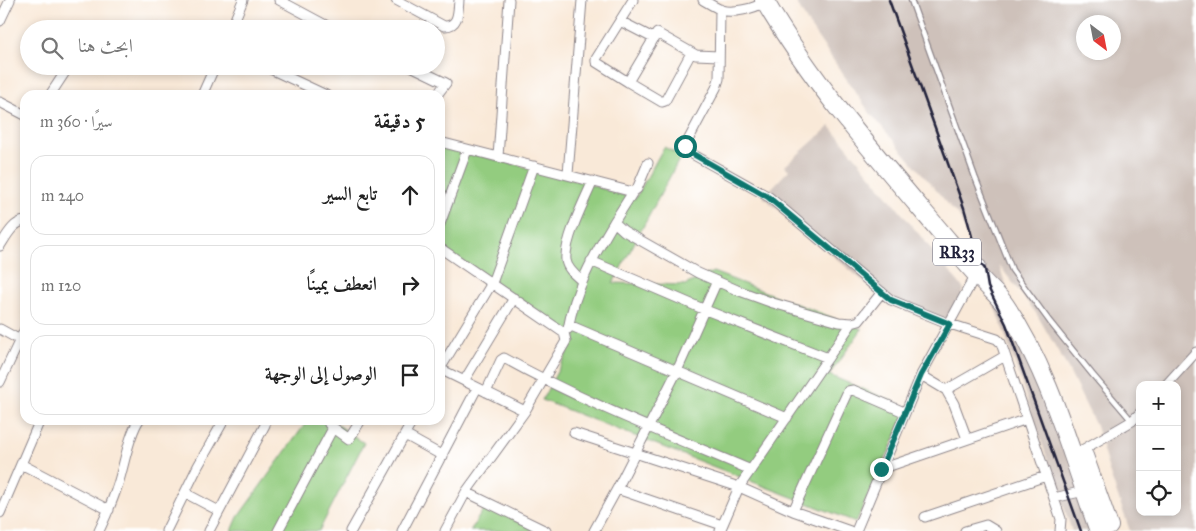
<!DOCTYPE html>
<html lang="ar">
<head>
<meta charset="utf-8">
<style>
  :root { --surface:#fff; --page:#f2f2f2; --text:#222; --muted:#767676; --line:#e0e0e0 }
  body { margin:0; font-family:"IM FELL Great Primer",Amiri,serif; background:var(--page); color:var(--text); direction:rtl }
  .controls { position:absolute; right:15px; bottom:15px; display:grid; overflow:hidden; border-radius:10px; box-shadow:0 2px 8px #0003 }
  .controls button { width:45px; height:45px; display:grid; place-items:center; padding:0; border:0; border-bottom:1px solid var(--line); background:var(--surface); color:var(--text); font:25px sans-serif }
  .compass { position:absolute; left:1076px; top:15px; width:45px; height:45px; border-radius:50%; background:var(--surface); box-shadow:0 2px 8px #0003; rotate:148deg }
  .stop { position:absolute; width:15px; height:15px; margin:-11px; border:4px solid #0f766e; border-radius:50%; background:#fff }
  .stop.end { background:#0f766e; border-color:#fff; box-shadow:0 1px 5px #0008 }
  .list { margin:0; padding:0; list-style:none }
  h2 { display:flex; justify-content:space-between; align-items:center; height:65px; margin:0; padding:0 20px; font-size:21px }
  h2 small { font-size:16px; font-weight:400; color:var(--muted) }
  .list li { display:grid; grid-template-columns:32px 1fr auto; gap:15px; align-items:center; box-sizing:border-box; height:80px; margin:0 10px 10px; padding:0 10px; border:1px solid var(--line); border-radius:15px }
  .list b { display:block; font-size:19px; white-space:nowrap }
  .list em { font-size:16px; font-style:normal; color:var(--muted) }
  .icon { flex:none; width:28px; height:28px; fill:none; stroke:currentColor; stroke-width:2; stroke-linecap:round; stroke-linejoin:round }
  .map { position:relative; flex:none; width:1196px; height:531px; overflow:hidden; direction:ltr }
  .search { position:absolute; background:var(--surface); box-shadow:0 2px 8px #0003; left:20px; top:20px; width:425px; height:55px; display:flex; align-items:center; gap:12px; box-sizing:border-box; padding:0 18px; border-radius:28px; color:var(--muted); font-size:19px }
  .panel { position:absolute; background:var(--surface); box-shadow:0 2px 8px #0003; left:20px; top:90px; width:425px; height:335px; border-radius:15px; direction:rtl }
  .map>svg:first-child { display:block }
  .industrial { fill:#cec1ba; fill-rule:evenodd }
  .green { fill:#93cc7f; stroke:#5a775d }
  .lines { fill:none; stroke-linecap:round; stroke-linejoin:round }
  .lane-casing { stroke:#8e868a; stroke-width:7 }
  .street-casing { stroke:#8e868a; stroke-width:11 }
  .highway-casing { stroke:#8e868a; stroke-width:20 }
  .lane { stroke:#fff; stroke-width:4.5 }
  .street { stroke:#fff; stroke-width:9 }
  .highway { stroke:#fff; stroke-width:18 }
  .rail { stroke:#22223b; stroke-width:2.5 }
  .route { stroke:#0f766e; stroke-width:6 }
  .labels { text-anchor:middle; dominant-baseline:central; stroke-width:4; stroke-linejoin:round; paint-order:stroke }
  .shield { fill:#fff; stroke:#646476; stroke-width:1 }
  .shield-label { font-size:16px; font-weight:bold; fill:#22223b }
</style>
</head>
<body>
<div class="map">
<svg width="1196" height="531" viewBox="0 0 1196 531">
  <rect width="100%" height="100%" fill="#fff"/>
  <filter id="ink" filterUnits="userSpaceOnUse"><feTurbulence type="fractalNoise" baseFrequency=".02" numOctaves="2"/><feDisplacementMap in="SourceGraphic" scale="10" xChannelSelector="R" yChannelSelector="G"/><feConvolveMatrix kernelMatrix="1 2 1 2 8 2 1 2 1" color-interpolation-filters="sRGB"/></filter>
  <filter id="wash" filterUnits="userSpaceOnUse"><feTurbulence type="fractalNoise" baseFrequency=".0096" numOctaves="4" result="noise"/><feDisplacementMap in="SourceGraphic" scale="20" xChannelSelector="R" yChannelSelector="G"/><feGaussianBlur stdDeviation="1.12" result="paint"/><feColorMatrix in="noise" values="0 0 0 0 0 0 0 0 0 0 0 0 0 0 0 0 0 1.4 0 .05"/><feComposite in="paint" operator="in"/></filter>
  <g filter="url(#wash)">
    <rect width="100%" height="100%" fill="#f9e9d8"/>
    <path class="industrial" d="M795,0H1196V531H1130L1110,474L1096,426L1066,365L1036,313L999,265L1027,350L1096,531H1072L1002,326L960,218L870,113L809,25ZM1084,22H1114V52H1084ZM1140,385H1177V512H1140Z
      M830,126L964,289L947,326L886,303L881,296L763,197L789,170L785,166Z"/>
    <path class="green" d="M440,146L566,177L635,199L664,147L681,156L613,283L685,285L713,272L862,329L829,375L909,408L856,522L542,400L576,336L440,247Z
      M308,420H331L364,443L319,531H232L238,517Z
      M488,502L545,531H470Z"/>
  </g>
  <g filter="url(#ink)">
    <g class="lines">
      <g class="lane-casing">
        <path id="lane" d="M911,0L975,177L1012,270L1050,322L1092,374L1132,421"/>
      </g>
      <g class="street-casing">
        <path id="street" d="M279,0L333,29
          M396,0L444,26C459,27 458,11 459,0
          M703,0C708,3 715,7 721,10C733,14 755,8 765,2
          M720,9L719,79L716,88L685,146V150L769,197L891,300L950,324L997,339L1001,343L1061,519L1060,531
          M0,21L10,0
          M620,21L653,38
          M231,29L243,0
          M691,53L665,101L662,102L628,82L657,33L696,55L719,56
          M264,66L326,95
          M411,66L446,83L437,95
          M628,82L596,62V59L633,0
          M50,95L69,66
          M202,95L215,66
          M0,102L25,115
          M440,142L633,192L637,189L648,163
          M498,157L509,0
          M568,174L582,0
          M633,192L614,222L624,231L698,273L737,290L773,303L839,322L852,323L859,321L882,292
          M440,224L467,150
          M0,246C6,237 13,222 25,221
          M440,248L564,333L566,341L525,411L466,492L445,531
          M591,261L703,309L828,358
          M582,281C576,276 567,269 566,260C564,241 585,199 593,181
          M569,325L787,418
          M0,329L20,340
          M568,329C575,289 593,257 614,222
          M440,369L492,283L534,166
          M440,369L525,411
          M921,375L946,390L954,404L967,439
          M464,381L514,298
          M0,382L25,329
          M1166,385L1196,352
          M946,390L1005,356
          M486,392L501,360L504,358C583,402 668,435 751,470
          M331,420L329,424L331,426L349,439L361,420
          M574,433L739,487L793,511L850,531
          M405,435L443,456
          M1077,453L1132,421L1140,413
          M21,464L109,510
          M881,469L1027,419
          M617,489L677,371L717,281
          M466,492L546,531
          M185,493L219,511
          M1054,498L1084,491
          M793,511L848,391L853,390L904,412
          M0,513L40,420
          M925,517L1046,476
          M99,531C106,516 113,500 118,484C124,466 129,434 139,420
          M166,531L198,466L224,420
          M209,531L265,425
          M278,531L333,428
          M351,531L413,420
          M402,531L477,388
          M594,531L617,489L722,525
          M720,531L739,487L852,323
          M856,531L921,375L981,265
          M965,531L986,525L996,531"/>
      </g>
      <g class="highway-casing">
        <path id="highway" d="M764,0C816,89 884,165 950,243C960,256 970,268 982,280C989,288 999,296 1005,305C1051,373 1071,455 1099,531
          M1084,456L1109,526"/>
      </g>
      <use href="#lane" class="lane"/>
      <use href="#street" class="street"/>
      <use href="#highway" class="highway"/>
      <path class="rail" d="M889,0L964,208L979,261L985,269L988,287L1006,324L1081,531"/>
    </g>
  </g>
  <g class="lines" filter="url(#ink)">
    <path class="route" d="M685,146L686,150L768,197L891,300L950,324L921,375L881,469"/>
  </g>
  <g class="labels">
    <rect class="shield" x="933" y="238.5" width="48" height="27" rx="4"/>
    <g class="shield-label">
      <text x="957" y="252">RR33</text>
    </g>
  </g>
</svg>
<div class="controls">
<button>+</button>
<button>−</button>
<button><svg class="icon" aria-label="locate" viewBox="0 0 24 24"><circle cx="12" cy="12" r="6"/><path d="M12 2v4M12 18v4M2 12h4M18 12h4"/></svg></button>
</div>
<svg class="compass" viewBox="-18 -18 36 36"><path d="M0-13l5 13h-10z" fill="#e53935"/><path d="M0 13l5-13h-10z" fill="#767676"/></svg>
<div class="stop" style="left:685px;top:146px"></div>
<div class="stop end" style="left:881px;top:469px"></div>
<div class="search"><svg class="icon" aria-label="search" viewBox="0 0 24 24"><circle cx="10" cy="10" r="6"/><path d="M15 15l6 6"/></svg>ابحث هنا</div>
<section class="panel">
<h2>5 دقيقة<small>سيرًا · 360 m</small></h2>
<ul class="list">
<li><svg class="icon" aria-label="ahead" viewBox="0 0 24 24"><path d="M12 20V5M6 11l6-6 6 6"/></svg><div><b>تابع السير</b></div><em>240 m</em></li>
<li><svg class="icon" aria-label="right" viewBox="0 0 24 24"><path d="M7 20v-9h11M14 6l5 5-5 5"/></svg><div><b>انعطف يمينًا</b></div><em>120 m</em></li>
<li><svg class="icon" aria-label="arrive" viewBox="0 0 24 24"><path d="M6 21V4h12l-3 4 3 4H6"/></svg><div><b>الوصول إلى الوجهة</b></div></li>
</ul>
</section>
</div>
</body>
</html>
